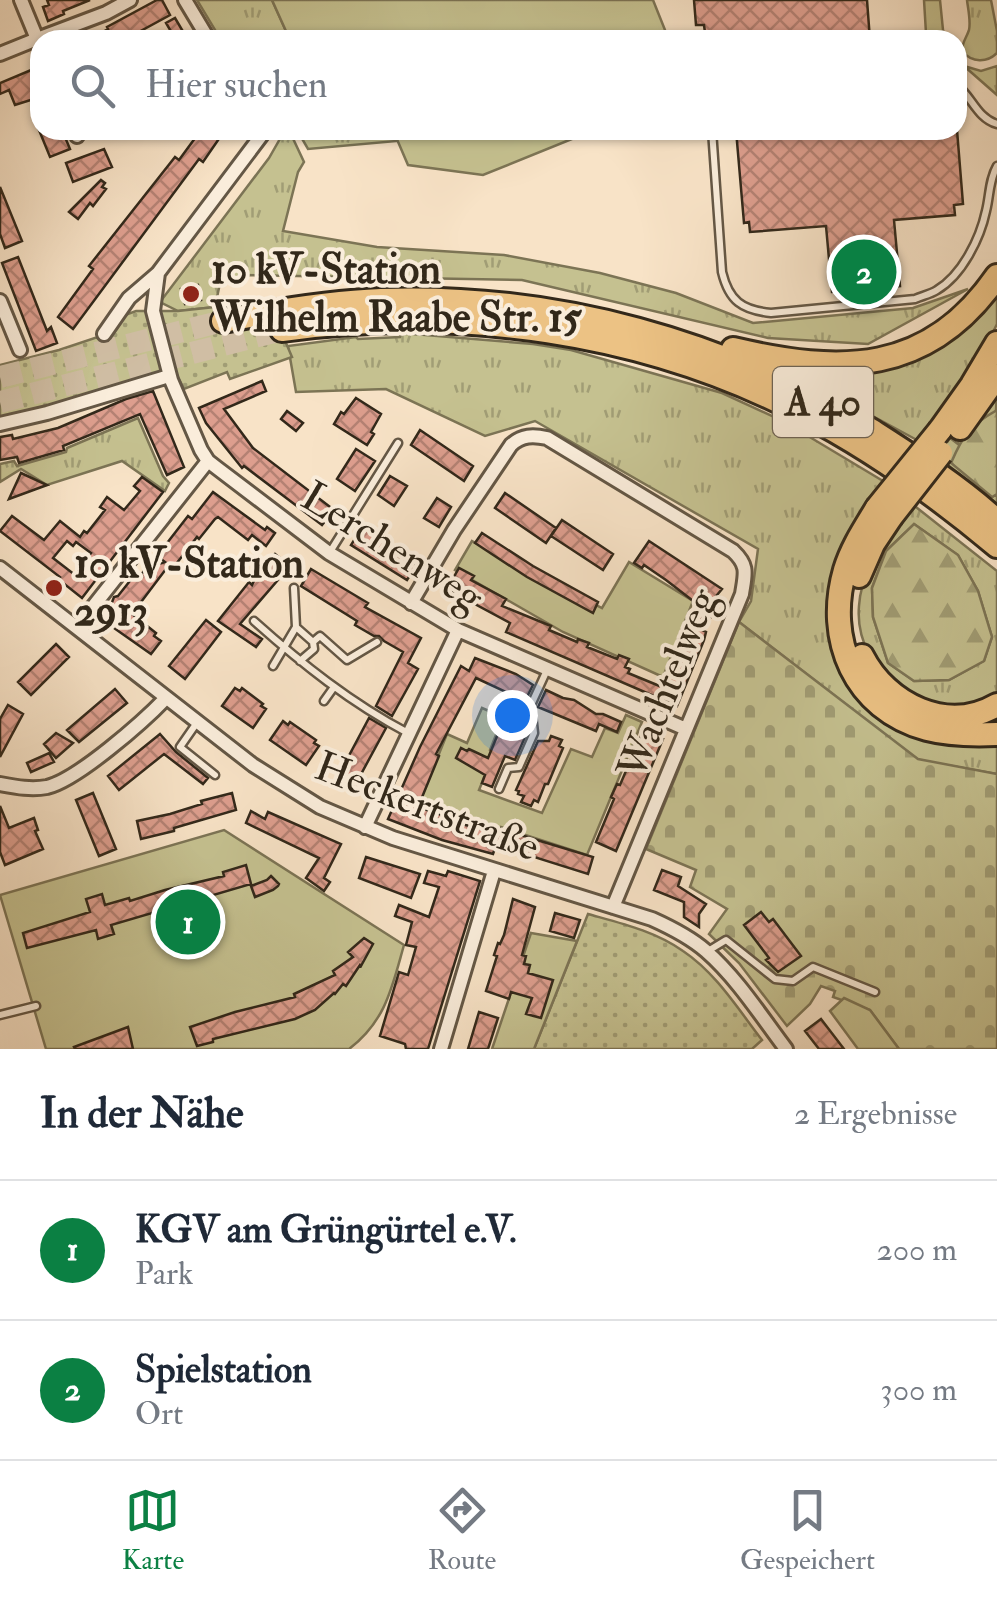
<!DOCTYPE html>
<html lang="de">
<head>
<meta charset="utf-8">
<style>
  :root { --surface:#fff; --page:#f2f2f3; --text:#1f2937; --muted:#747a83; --line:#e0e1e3; --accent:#0b8043 }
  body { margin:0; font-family:"IM FELL Double Pica",serif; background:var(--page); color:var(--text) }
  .you { position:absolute; left:512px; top:715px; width:35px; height:35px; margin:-25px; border:8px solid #fff; border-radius:50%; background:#1a73e8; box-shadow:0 0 0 15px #1a73e833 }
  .badge { display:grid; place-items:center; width:65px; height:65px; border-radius:50%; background:var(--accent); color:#fff; font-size:32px; font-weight:700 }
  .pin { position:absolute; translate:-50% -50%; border:5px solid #fff; box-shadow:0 2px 10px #0006 }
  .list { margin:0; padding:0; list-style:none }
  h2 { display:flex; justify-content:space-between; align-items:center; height:130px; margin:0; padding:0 40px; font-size:42px }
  h2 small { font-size:32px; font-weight:400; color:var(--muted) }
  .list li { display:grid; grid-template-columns:65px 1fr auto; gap:30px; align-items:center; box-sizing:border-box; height:140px; padding:0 40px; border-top:2px solid var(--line) }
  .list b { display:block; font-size:38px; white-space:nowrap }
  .list p { margin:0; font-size:32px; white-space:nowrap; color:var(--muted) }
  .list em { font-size:32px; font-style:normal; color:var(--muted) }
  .icon { flex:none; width:55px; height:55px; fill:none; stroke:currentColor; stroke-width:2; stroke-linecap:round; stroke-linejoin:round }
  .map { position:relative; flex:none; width:997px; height:1049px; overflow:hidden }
  .search { position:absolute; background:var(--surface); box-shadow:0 2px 8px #0004; left:30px; right:30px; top:30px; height:110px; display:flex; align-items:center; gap:25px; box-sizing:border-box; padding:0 35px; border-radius:30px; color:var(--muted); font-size:38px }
  .sheet { height:410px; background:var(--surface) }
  nav { display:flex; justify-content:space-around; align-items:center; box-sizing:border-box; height:140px; border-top:2px solid var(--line); background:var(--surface); font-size:28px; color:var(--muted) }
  nav a { display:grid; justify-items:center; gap:5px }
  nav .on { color:var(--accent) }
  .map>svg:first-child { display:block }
  .grass { fill:url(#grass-tufts); stroke:#7c7455; stroke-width:2.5; fill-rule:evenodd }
  .forest { fill:url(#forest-firs); stroke:#7c7455; stroke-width:2.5 }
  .cemetery { fill:url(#cemetery-stones); stroke:#7c7455; stroke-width:2.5 }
  .park { fill:url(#park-dots); stroke:#7c7455; stroke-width:2.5 }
  .garden { fill:#c5c190; stroke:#7c7455; stroke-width:2.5 }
  .building { fill:url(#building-cross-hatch); stroke:#32281a; stroke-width:2.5; fill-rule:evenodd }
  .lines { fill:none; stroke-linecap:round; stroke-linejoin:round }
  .highway-tunnel { stroke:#d0bea4; stroke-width:22; stroke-dasharray:22 11; stroke-linecap:butt }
  .lane-casing { stroke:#645745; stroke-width:11 }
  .street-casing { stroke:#645745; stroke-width:18 }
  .highway-casing { stroke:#32281a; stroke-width:28 }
  .lane { stroke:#faeddb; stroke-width:6 }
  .street { stroke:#faeddb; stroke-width:12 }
  .highway { stroke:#ecc284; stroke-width:22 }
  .highway-bridge-casing { stroke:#32281a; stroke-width:28; stroke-linecap:butt }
  .highway-bridge { stroke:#ecc284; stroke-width:22 }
  .poi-dot { fill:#8f2418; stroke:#faeddb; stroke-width:4 }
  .labels { text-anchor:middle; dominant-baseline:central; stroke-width:8; stroke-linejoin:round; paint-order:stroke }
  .shield { fill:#faeddb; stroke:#6e6354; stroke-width:2.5 }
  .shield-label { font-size:40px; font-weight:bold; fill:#32281a }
  .poi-label { font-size:42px; font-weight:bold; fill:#32281a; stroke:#faeddb; text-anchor:start }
  .street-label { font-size:42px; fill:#32281a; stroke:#faeddb }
</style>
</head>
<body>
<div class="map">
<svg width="997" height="1049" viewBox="0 0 997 1049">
  <defs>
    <pattern id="grass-tufts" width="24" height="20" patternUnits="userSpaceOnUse" patternTransform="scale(2.5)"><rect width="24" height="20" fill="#c5c190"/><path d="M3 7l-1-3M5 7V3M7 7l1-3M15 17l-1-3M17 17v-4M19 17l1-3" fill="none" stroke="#a19d75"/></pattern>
    <pattern id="forest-firs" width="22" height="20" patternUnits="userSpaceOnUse" patternTransform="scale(2.5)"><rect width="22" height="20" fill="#c5c190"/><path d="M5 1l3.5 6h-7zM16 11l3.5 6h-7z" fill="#a19d75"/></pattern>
    <pattern id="cemetery-stones" width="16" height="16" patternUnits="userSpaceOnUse" patternTransform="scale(2.5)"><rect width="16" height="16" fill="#c5c190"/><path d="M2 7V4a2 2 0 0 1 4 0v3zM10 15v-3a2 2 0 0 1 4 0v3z" fill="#a19d75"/></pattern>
    <pattern id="park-dots" width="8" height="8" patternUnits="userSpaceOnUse" patternTransform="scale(2.5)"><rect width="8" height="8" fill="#c5c190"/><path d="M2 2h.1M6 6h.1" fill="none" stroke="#a19d75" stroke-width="1.8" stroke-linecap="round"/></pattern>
    <pattern id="building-cross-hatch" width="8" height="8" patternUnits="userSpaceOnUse" patternTransform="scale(2.5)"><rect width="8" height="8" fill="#dd9e8e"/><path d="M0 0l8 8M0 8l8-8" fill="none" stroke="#b48173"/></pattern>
  </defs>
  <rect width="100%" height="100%" fill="#f8e3c7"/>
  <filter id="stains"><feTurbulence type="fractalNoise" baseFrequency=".002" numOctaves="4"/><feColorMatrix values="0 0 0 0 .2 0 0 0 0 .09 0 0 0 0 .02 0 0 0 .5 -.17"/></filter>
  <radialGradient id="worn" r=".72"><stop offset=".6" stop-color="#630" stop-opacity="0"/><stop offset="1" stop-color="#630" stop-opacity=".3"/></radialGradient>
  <path class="grass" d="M197,0H272L290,40H221Z
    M924,0H940L944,40H938L926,33Z
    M967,0H991L997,31V53C987,63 972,63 962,51C962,42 966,39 969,30C971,21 968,9 967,0Z
    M964,66L981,71L997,66V95Z
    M277,130H289L304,162L298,172L283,231L377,247L504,255L600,273L676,293L753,323L913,308L968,289L868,344L768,338L522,280L243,275L220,283L215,307L178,311L160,302L269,158L281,137Z
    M297,130H392L397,141L308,149Z
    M997,289V324L984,350L933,425L958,444L959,439L997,389L992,497L997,494V504L915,439L782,367L861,370Z
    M401,333L533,344L571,350L722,393L783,421L883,481L997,571V696C936,739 853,675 859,606C861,573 880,548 898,522L870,504C853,530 836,563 831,595C822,659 867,720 928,736C950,742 974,741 997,741V774L918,760L739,622L751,601L758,549L535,421L485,436L386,389L296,392L288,346L356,337L358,339L400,337ZM914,524L958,555L978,591L992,637L984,661L949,680L914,681L888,663L873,617L872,588L886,551Z
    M138,418L163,476L169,483L165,491L122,461L47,485L21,469L0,482V464L14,461L17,466L66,452L67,448Z"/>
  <path class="forest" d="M997,410V494L992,497L951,463C963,435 970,425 997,410Z
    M914,524L958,555L978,591L992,637L984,661L949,680L914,681L888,663L873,617L872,588L886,551Z"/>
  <path class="cemetery" d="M739,622L918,759L997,774V1049H899L870,1010L833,997L835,991L821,986L810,1004L787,1026L739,963L709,934L727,909L690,887L696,870L646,849Z"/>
  <path class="park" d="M215,307L227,331L277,322L292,357L230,379L227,372L184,389L176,373L0,420V365L59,350L110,333L125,315L136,311H178Z
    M588,914C620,923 655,931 683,951C716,973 738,1009 762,1040L752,1049H534Z"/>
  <path class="garden" d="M272,0H653L669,40H290Z
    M393,130H594L483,175L408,165Z
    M472,541L602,608L629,562L693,601L663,677L563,632L455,570Z
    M482,708L503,717L490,750L494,753L479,790L542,813L571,749L592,757L605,728L618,733L626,715L642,722L587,855L501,827L499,831L418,806L447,734L467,743Z
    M224,830L404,945C392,987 386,1021 349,1049H46L0,895Z
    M531,933L577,941L534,1049H492Z
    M844,998L870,1010L899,1049H858L830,1011Z"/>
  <path class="building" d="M47,0H90L63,11L64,14L48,21L43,7L49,5Z
    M157,0H162L170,15L124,40H107L103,32L108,29L107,27Z
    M694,0H867L870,40H706L704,25H696Z
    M175,18L188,40H176L166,23Z
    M36,68L40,78V97L15,105L9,90L0,94V83Z
    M39,130H62L70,149L50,157Z
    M201,130H225L203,162L199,159L73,329L58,317L93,269L89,266L175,157L179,160Z
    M736,130H957L963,204L954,205L955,215L894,220L900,286L832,292L826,226L750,232L749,222L744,223Z
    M104,149L112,167L73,182L66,163Z
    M101,180L105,183L102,187L106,189L93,206L90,203L78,219L69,212Z
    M0,187L22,241L5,248L0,234Z
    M18,257L47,331L51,327L57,343L36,351L2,263Z
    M198,285L201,300L185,304L181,289Z
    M262,381L266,391L224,409L253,448L334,510L322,525L244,466L242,468L206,423L199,408Z
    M153,391L184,467L167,475L140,414L63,446L64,450L19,463L17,457L0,460V437L12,435L13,439L58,428L126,399Z
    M356,398L381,414L371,432L374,434L367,445L334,424L341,412L344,414Z
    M287,411L303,423L296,431L281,419Z
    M420,430L473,466L464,481L411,445Z
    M356,449L375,461L355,491L337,479Z
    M21,473L47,485L9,499Z
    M390,476L407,486L394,506L378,495Z
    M142,477L163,492L82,598L58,579L60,577L0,531L12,516L44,540L60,521L80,537L84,531L87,533L105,510L100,507L107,497L124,510L140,491L134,486ZM67,541L73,546L76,542L91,553L75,575L53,558Z
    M213,492L265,530L267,527L275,533L266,546L252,535L248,540L218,517L215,519L199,539L197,537L173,568L169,565L132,614L156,633L154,636L161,641L151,654L104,621L114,607L111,605L114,597L118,596L137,572L141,575L146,568L165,562L157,556L188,516L192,519Z
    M505,493L556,528L546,543L495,508Z
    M437,498L451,507L439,527L424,518Z
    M562,520L613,554L603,570L551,536Z
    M363,526L411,557L416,566L407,580L351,545Z
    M482,533L533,566L598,602L593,613L527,577L475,543Z
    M649,541L722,589L717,595L720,597L715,611L702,630L706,632L704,640L677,706L506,632L510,623L447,589L459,568L474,576L471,580L506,599L502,606L551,626L549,630L577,642L578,639L589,643L587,647L617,659L619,655L629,659L625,667L630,669L628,673L662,687L688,625L701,607L666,580L644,565L642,568L634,563Z
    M275,554L290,566L240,624L262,639L256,647L218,621L249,582L252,585L260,568L263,569Z
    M311,569L368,603L365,607L421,638L408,663L418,669L392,716L376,706L403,652L384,641L379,636H374L355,625L357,621L301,586Z
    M206,620L221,632L185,679L169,666Z
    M56,644L69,657L31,695L18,682Z
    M475,658L516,674L533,685L525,701L476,678L436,754L439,756L418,807L462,822V824L499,834L501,829L593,857L588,874L496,845L493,854L442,840L388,819L420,747L461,666L469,671Z
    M235,688L240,691L242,688L263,704L261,706L266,709L253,728L222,706Z
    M115,689L127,703L79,742L67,730Z
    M546,690L563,698L574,700L596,714H603L621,722L617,732L599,724L596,731L538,707Z
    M8,705L23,714L0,757V719Z
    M505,717L520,723L517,728L526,735L515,760L505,756L492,787L482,783L485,775L456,758L461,748L467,751L469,749L488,758Z
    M369,718L386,728L353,789L336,780Z
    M283,721L288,725L290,722L316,740L314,743L319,746L306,765L270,740Z
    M643,731L663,739L616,851L596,842L614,799L611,797L617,784L620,785Z
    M56,733L73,743L56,758L44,744Z
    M160,734L176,752L208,778L203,784L164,754L119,790L108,776Z
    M551,736L562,740L559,746L563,748L548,784H545L538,802L534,800L531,806L521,802L524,796L518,794L519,791L516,790L538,741H549Z
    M49,753L54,762L31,772L27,763Z
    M93,793L116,849L99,856L76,800Z
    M232,793L236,810L174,828V831L141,839L137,821L170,814L202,804L201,801Z
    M0,806L9,828L34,818L38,830L35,831L43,849L5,865L0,852Z
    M251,811L265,819L268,812L341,844L324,878L330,882L324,891L306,878L319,858L246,823Z
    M366,857L420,874L411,898L359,878Z
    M246,865L251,884L111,925L114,934L98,939L96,930L27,948L23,933L90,912L86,899L102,894L105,905L129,898L130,901L165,890L224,876L223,872Z
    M662,870L681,877L678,886L706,904L699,914V927L684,917V902L654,890Z
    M428,871L446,876L448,871L480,881L428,1049H406L405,1044L380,1036L399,972L408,975L416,947L406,945L412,922L395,916L399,905L429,917L439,887L424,883Z
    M271,876L279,884L278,886L273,890L255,897L251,886L267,880Z
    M513,899L535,907L522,955L526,956L524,964L530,965L528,973L553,980L541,1018L526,1014L532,998L511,992L509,999L486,991L497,956L494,955L498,943L500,944L504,935Z
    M761,912L769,922L773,919L801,956L778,972L766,960L769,958L744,925Z
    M555,913L580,920L574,938L550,931Z
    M364,938L373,944L361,966L360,965L346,986L343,984L335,994L334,993L315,1010L295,1019L213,1039V1042L197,1046L190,1027L235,1012L295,997L294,994L335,975L333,971L353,957L348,952Z
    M479,1012L498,1018L488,1049H468Z
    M821,1019L844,1049H819L805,1031Z
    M128,1027L133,1049H75L74,1047Z"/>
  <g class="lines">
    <path class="highway-tunnel" d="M0,377L223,321
      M0,402L282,330"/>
    <g class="lane-casing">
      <path id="lane" d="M957,85C972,97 977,118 997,124
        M712,130L722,272C729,301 742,310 771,313L915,299C922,296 931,294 937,290C962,275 980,239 986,211C990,195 989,180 997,166
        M330,552L398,443
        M254,621C302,664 351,703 408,733
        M296,627L313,642L320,636L347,660L377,642
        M300,661L314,649L313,642
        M273,666L296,627L294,588
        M324,701L334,687
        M196,724L180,747L215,775
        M499,789L508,768L519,767L534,733L531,705L547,670
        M708,951L726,940L775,979L793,981L813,967L875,992
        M0,1015L36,1006"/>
    </g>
    <g class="street-casing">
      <path id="street" d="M185,0L209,40
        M40,47L37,39L106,13L130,0
        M0,54L37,39L21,0
        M75,130L77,136
        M158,273L153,311L171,380L201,450L208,461L217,468L329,553L458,630L686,729
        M0,301L20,350
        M104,334L129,298L158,273L264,132V130
        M0,424L47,413L169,376
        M0,568L253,765L320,807L393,838L652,919C672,928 690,937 706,951C737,978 761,1016 786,1049
        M411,603L454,530L511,445C522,435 533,435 547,438L733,551C749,566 745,574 742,594L613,907
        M77,627L208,461
        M0,784C16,787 31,790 47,787C77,780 143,722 166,698
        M365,827L458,630
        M441,1049L494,871"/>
    </g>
    <g class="highway-casing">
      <path id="highway" d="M223,321C275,311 328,302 381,300C556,294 725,341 874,432C916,459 960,487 997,521
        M282,330C459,306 642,330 802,413C872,449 936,495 997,546
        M733,349C840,374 928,376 997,276
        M960,428L997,376
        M940,430L972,385L997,343
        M877,508C865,528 852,547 845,570C825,639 854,709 927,729C950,735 974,735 997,734
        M859,576L873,544L891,517
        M862,656C887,705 947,734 997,705"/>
    </g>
    <use href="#lane" class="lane"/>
    <use href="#street" class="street"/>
    <use href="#highway" class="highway"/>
    <g class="highway-bridge-casing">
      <path id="highway-bridge" d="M877,508L940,430
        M891,517L941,453"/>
    </g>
    <use href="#highway-bridge" class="highway-bridge"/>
  </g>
  <g class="poi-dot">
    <circle cx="191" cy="294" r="10"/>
    <circle cx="54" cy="588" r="10"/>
  </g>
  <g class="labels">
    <rect class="shield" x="773" y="367" width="100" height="70" rx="8"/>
    <g class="shield-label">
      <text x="823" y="402">A 40</text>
    </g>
    <g class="poi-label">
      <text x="211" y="270">10 kV-Station<tspan x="211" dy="48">Wilhelm Raabe Str. 15</tspan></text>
      <text x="74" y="564">10 kV-Station<tspan x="74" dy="48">2913</tspan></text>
    </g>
    <g class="street-label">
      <text transform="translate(392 547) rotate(32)">Lerchenweg</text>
      <text transform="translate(668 684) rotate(-68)">Wachtelweg</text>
      <text transform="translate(427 807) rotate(21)">Heckertstraße</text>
    </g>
  </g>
  <rect width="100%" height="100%" filter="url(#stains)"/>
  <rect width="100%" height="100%" fill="url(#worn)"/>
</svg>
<div class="you"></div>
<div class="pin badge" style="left:188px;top:922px">1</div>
<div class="pin badge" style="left:864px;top:272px">2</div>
<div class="search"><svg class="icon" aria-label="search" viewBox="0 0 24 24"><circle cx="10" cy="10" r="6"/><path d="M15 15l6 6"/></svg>Hier suchen</div>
</div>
<section class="sheet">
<h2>In der Nähe<small>2 Ergebnisse</small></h2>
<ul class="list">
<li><span class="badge">1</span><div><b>KGV am Grüngürtel e.V.</b><p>Park</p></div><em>200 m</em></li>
<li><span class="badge">2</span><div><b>Spielstation</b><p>Ort</p></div><em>300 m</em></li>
</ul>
</section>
<nav>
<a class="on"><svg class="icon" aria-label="map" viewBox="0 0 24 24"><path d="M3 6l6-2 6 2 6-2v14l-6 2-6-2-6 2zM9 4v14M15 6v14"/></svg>Karte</a>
<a><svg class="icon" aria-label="directions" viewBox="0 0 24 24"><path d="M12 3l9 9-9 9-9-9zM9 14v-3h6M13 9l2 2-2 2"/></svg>Route</a>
<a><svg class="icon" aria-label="saved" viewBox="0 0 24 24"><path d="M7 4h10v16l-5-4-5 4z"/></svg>Gespeichert</a>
</nav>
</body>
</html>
